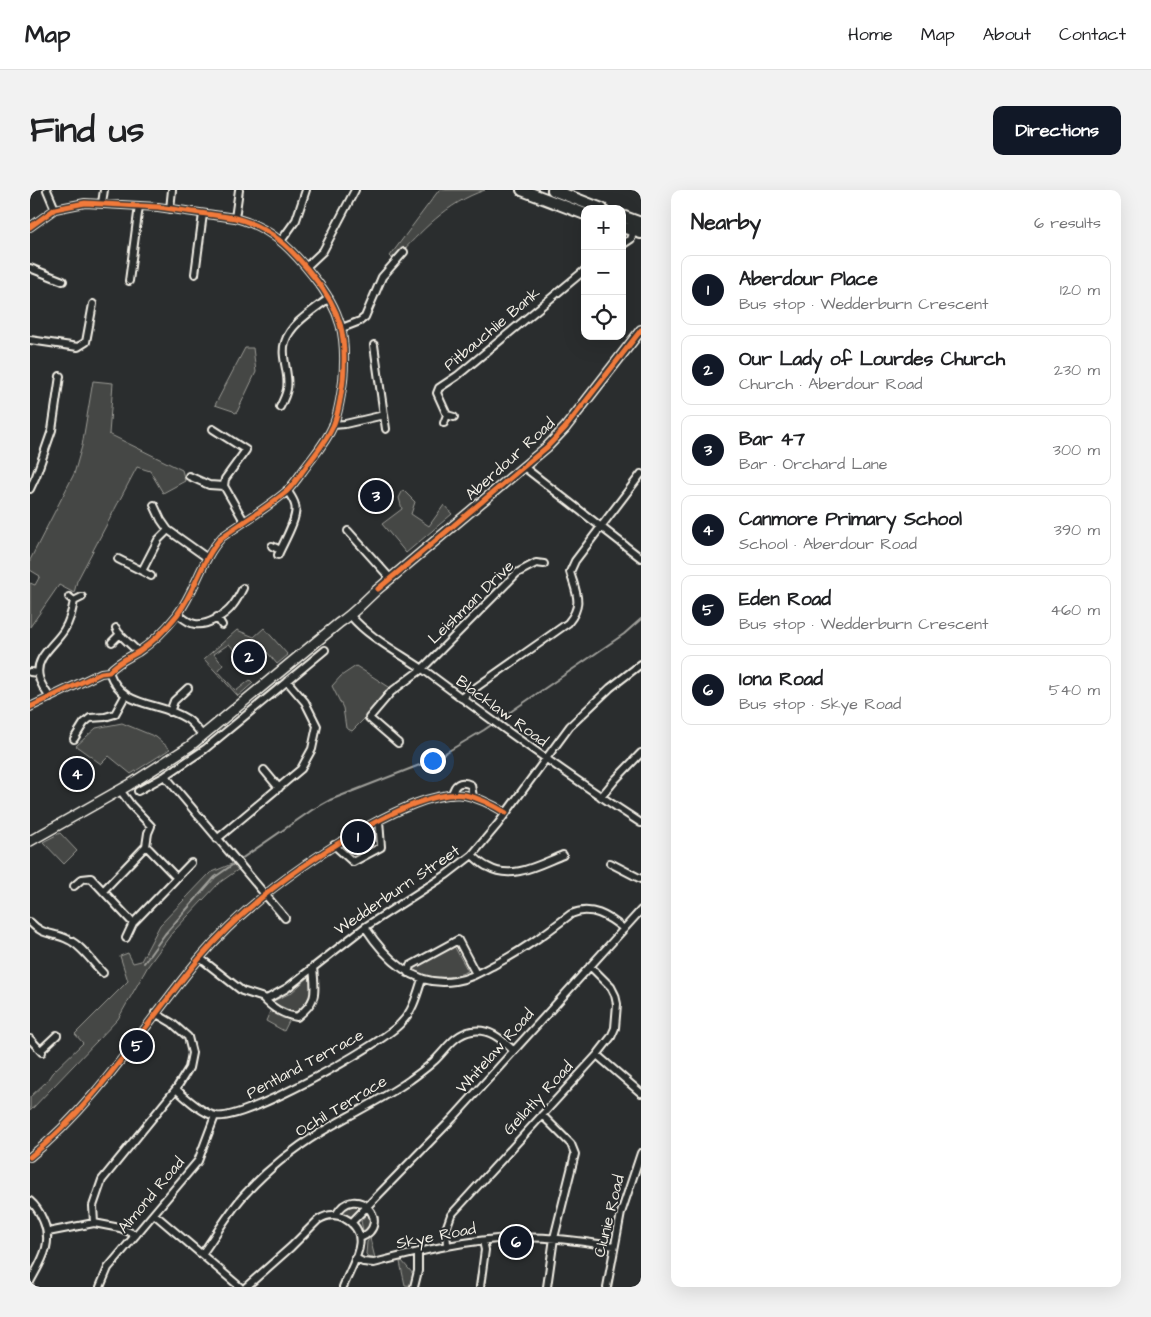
<!DOCTYPE html>
<html lang="en">
<head>
<meta charset="utf-8">
<style>
  :root { --surface:#fff; --page:#f2f2f2; --text:#202124; --muted:#757577; --line:#e0e0e0; --accent:#111827 }
  body { margin:0; font-family:"Architects Daughter",sans-serif; background:var(--page); color:var(--text) }
  .controls { position:absolute; right:15px; top:15px; display:grid; overflow:hidden; border-radius:10px; box-shadow:0 5px 20px #0002 }
  .controls button { width:45px; height:45px; display:grid; place-items:center; padding:0; border:0; border-bottom:1px solid var(--line); background:var(--surface); color:var(--text); font:25px sans-serif }
  .you { position:absolute; left:402px; top:570px; width:18px; height:18px; margin:-12px; border:4px solid #fff; border-radius:50%; background:#1a73e8; box-shadow:0 0 0 8px #1a73e833 }
  .badge { display:grid; place-items:center; width:32px; height:32px; border-radius:50%; background:var(--accent); color:#fff; font-size:16px; font-weight:700 }
  .pin { position:absolute; translate:-50% -50%; border:2px solid #fff; box-shadow:0 1px 5px #0006 }
  .list { margin:0; padding:0; list-style:none }
  h2 { display:flex; justify-content:space-between; align-items:center; height:65px; margin:0; padding:0 20px; font-size:21px }
  h2 small { font-size:16px; font-weight:400; color:var(--muted) }
  .list li { display:grid; grid-template-columns:32px 1fr auto; gap:15px; align-items:center; box-sizing:border-box; height:70px; margin:0 10px 10px; padding:0 10px; border:1px solid var(--line); border-radius:10px }
  .list b { display:block; font-size:19px; white-space:nowrap }
  .list p { margin:0; font-size:16px; white-space:nowrap; color:var(--muted) }
  .list em { font-size:16px; font-style:normal; color:var(--muted) }
  .icon { flex:none; width:28px; height:28px; fill:none; stroke:currentColor; stroke-width:2; stroke-linecap:round; stroke-linejoin:round }
  .map { position:relative; flex:none; width:611px; height:1097px; overflow:hidden; border-radius:10px }
  header { display:flex; align-items:center; gap:30px; box-sizing:border-box; height:70px; padding:0 25px; background:var(--surface); border-bottom:1px solid var(--line) }
  header strong { font-size:24px }
  nav { display:flex; gap:28px; margin-inline-start:auto; font-size:18px }
  .intro { display:flex; align-items:center; justify-content:space-between; box-sizing:border-box; height:120px; padding:0 30px }
  h1 { margin:0; font-size:35px }
  .button { padding:12px 22px; border-radius:10px; background:var(--accent); color:#fff; font-size:18px; font-weight:700 }
  main { display:flex; gap:30px; padding:0 30px }
  aside { flex:1; background:var(--surface); border-radius:10px; box-shadow:0 5px 20px #0002 }
  .map>svg:first-child { display:block }
  .green { fill:#444645; stroke:#9c9c96 }
  .lines { fill:none; stroke-linecap:round; stroke-linejoin:round }
  .stream { stroke:#9f9f9a; stroke-width:2 }
  .street-casing { stroke:#f4f1e8; stroke-width:10 }
  .secondary-casing { stroke:#f4f1e8; stroke-width:12 }
  .primary-casing { stroke:#f4f1e8; stroke-width:14 }
  .street { stroke:#2a2d2e; stroke-width:6 }
  .secondary { stroke:#2a2d2e; stroke-width:9 }
  .primary { stroke:#2a2d2e; stroke-width:10 }
  .cycleway-casing { stroke:#2a2d2e; stroke-width:8 }
  .cycleway { stroke:#f17a3a; stroke-width:5 }
  .labels { text-anchor:middle; dominant-baseline:central; stroke-width:4; stroke-linejoin:round; paint-order:stroke }
  .street-label { font-size:16px; fill:#f4f1e8; stroke:#2a2d2e }
</style>
</head>
<body>
<header>
<strong>Map</strong>
<nav><a>Home</a><a>Map</a><a>About</a><a>Contact</a></nav>
</header>
<div class="intro"><h1>Find us</h1><a class="button">Directions</a></div>
<main>
<div class="map">
<svg width="611" height="1097" viewBox="0 0 611 1097">
  <rect width="100%" height="100%" fill="#2a2d2e"/>
  <filter id="ink" filterUnits="userSpaceOnUse"><feTurbulence type="fractalNoise" baseFrequency=".02" numOctaves="2"/><feDisplacementMap in="SourceGraphic" scale="10" xChannelSelector="R" yChannelSelector="G"/><feConvolveMatrix kernelMatrix="1 2 1 2 8 2 1 2 1" color-interpolation-filters="sRGB"/></filter>
  <g filter="url(#ink)">
    <path class="green" d="M409,0H455C416,13 392,41 364,70L360,66Z
      M215,158H223L226,182L207,222L205,223L203,221L185,215Z
      M63,191L83,193L79,244L152,280L155,291L133,303L120,281L107,277L47,391L44,403L29,395L0,437V393L5,395L10,386L0,380V370L44,284L52,256Z
      M373,300L385,312L381,324L399,336L414,315L422,324L376,363L352,334L372,319L369,308Z
      M234,438L258,465L247,474L237,462L230,466L221,456L224,454L221,450L215,456L214,455L207,463L199,454L184,464L193,475L188,481L206,501L220,490L223,493L208,506L174,469L207,440L224,447Z
      M326,476L359,497L334,529L322,541L316,538L313,518L302,496L311,486Z
      M92,533L126,547L140,559L101,584L79,566L71,574L46,556L66,538Z
      M30,643L47,661L34,674L13,652Z
      M204,673L209,679L189,693L142,743L118,776L88,829L0,921V907L16,892L22,883L53,853L45,844L98,791L90,766L98,763L103,773L111,771L130,735L180,683Z
      M424,756L438,781C423,789 398,790 383,780L384,777Z
      M280,786L282,788V810L269,822L266,823L241,812L261,803Z
      M241,819L260,829L254,841L236,831Z
      M325,1015L333,1017L323,1027L310,1022L317,1017Z
      M338,1022L341,1036L334,1045L331,1031Z
      M340,1048L345,1068H339L336,1064L337,1052Z
      M372,1071L384,1085L381,1096L375,1095L370,1072Z"/>
    <g class="lines">
      <path class="stream" d="M114,773L135,744L185,687L282,620L300,610L405,569L454,540L594,444L611,429"/>
      <g class="street-casing">
        <path id="street" d="M17,0L25,19
          M72,13L74,0
          M140,19L142,0
          M205,28L209,0
          M0,37L25,19L55,13L128,17L205,28C240,37 261,58 283,86C312,121 317,147 313,191C311,206 309,222 303,236C297,250 287,262 278,274C271,283 265,293 257,301C237,318 213,332 192,347C171,370 166,400 147,425C136,439 123,452 108,462C98,468 87,472 79,482L71,483L0,517
          M251,51L266,30L276,0
          M592,55L601,49L604,41
          M276,77L293,61L325,0
          M0,78L33,91
          M165,84L173,24
          M99,91L109,16
          M312,138L330,131L335,127L352,87L374,62
          M0,150L48,157L56,152L63,114
          M250,217C253,211 256,205 257,199C260,183 250,167 255,152C261,133 284,120 299,108
          M354,225L356,239
          M424,227L417,225L407,203L409,198L427,186L555,80
          M414,233L417,225
          M303,235L315,234L354,225L344,155
          M183,239L216,260L195,289L194,296L214,331
          M494,277L611,368
          M159,286L179,295L194,296
          M0,299L6,286L22,240L30,186
          M124,315L131,330L138,340L176,367
          M318,341L361,389
          M242,356L250,360
          M248,365C253,353 269,327 265,315C264,310 260,305 257,300
          M88,369L112,381L128,350L138,340
          M112,381L121,386
          M44,411L52,407
          M148,424C153,428 158,433 165,434C177,436 196,425 203,415C207,410 210,404 213,398
          M321,426C338,447 371,464 394,480C465,533 537,585 611,633
          M187,427L192,435
          M86,438C88,445 102,455 108,462
          M82,452L90,444
          M0,482L8,483
          M79,482C93,520 128,510 157,529C163,533 168,540 173,546
          M20,508C16,501 10,494 9,487C4,467 25,455 34,440C40,431 42,421 44,411L39,407
          M431,508L538,433C554,414 546,403 540,382L545,371L611,284
          M140,522L144,511L158,498
          M44,549L54,533L60,528L75,527L85,524L95,506
          M368,553L339,528L361,502L392,479L487,383L506,373L514,374
          M234,580L249,598
          M135,586L255,728
          M108,601L135,586L175,559L295,460
          M422,605C424,594 430,590 441,595L443,607
          M571,607L585,590L611,563
          M187,649L271,579L282,559L287,536L275,512L257,491
          M304,655L323,672L351,657L349,630
          M116,656L146,687
          M442,665C447,669 452,675 458,677C482,691 510,674 533,665
          M580,673L611,689
          M44,696L52,689L61,688L103,733L96,748
          M73,701L116,656L118,643L121,636L101,615L90,600
          M0,732C13,746 24,742 39,750C52,756 62,772 73,783
          M103,733L161,673
          M335,737C355,768 384,798 425,791C439,789 451,782 464,775C492,761 516,743 541,724C561,715 578,726 594,739
          M170,768L212,801L237,809L257,798L335,737L416,685L442,665L468,634L540,536L580,498L611,474
          M378,783L380,776L428,750L446,784
          M233,808C242,818 254,825 267,827C289,810 285,802 283,777
          M0,849L12,862
          M11,860L27,845
          M567,865L611,903
          M146,899C156,908 173,924 186,926C212,932 351,855 371,833C383,821 387,805 392,789
          M512,925L541,954L545,964L524,1048L517,1097
          M0,967C68,912 114,835 169,769C216,713 275,671 338,636C364,622 405,601 435,605C450,608 463,615 476,623
          M0,1011C6,1016 10,1023 13,1030C24,1054 11,1071 0,1092
          M124,1024L210,1097
          M306,1025C325,990 365,1034 330,1048
          M64,1033L63,1016L72,990L146,899L159,878L162,863L158,847L142,833L125,823
          M321,1033L423,928L611,720
          M18,1042L64,1033L90,1038L106,1045
          M417,1056L416,1039L421,1025L567,865L581,847L585,838L587,814L585,805L581,797L560,776
          M172,1064C186,1045 201,1018 217,1002C238,979 265,958 291,942C320,924 352,910 380,890C388,884 397,878 404,871C416,860 424,844 442,841C460,838 472,850 484,861
          M325,1068L333,1072L344,1073C391,1061 439,1049 488,1048C520,1046 552,1052 584,1056
          M70,1097L78,1078L168,971L185,926
          M216,1097L261,1057L288,1030C296,1025 305,1023 314,1028C345,1044 322,1074 313,1097
          M384,1097L388,1081V1062
          M450,1097L455,1060L453,1051
          M577,1097L591,1023L611,963"/>
      </g>
      <g class="secondary-casing">
        <path id="secondary" d="M0,651L99,595L160,556L309,433C324,424 335,410 348,399L517,257L535,238L611,140"/>
      </g>
      <g class="primary-casing">
        <path id="primary" d="M492,0L555,24
          M523,0L572,19
          M592,26L611,33
          M592,37L611,43"/>
      </g>
      <use href="#street" class="street"/>
      <use href="#secondary" class="secondary"/>
      <use href="#primary" class="primary"/>
      <g class="cycleway-casing">
        <path id="cycleway" d="M0,37L25,19L55,13L128,17L205,28C240,37 261,58 283,86C312,121 317,147 313,191C311,206 309,222 303,236C297,250 287,262 278,274C271,283 265,293 257,301C237,318 213,332 192,347C171,370 166,400 147,425C136,439 123,452 108,462C98,468 87,472 79,482L71,483L0,517
          M348,399L517,257L535,238L611,140
          M0,967C68,912 114,835 169,769C216,713 275,671 338,636C364,622 405,601 435,605C450,608 463,615 476,623"/>
      </g>
      <use href="#cycleway" class="cycleway"/>
    </g>
  </g>
  <g class="labels">
    <g class="street-label">
      <text transform="translate(462 139) rotate(-40)">Pitbauchlie Bank</text>
      <text transform="translate(480 269) rotate(-42)">Aberdour Road</text>
      <text transform="translate(441 412) rotate(-44)">Leishman Drive</text>
      <text transform="translate(472 521) rotate(36)">Blacklaw Road</text>
      <text transform="translate(367 700) rotate(-34)">Wedderburn Street</text>
      <text transform="translate(465 861) rotate(-48)">Whitelaw Road</text>
      <text transform="translate(275 874) rotate(-28)">Pentland Terrace</text>
      <text transform="translate(508 908) rotate(-47)">Gellatly Road</text>
      <text transform="translate(311 916) rotate(-31)">Ochil Terrace</text>
      <text transform="translate(121 1005) rotate(-50)">Almond Road</text>
      <text transform="translate(579 1026) rotate(-76)">Clunie Road</text>
      <text transform="translate(406 1046) rotate(-11)">Skye Road</text>
    </g>
  </g>
</svg>
<div class="controls">
<button>+</button>
<button>−</button>
<button><svg class="icon" aria-label="locate" viewBox="0 0 24 24"><circle cx="12" cy="12" r="6"/><path d="M12 2v4M12 18v4M2 12h4M18 12h4"/></svg></button>
</div>
<div class="you"></div>
<div class="pin badge" style="left:328px;top:647px">1</div>
<div class="pin badge" style="left:219px;top:467px">2</div>
<div class="pin badge" style="left:346px;top:306px">3</div>
<div class="pin badge" style="left:47px;top:584px">4</div>
<div class="pin badge" style="left:107px;top:856px">5</div>
<div class="pin badge" style="left:486px;top:1052px">6</div>
</div>
<aside>
<h2>Nearby<small>6 results</small></h2>
<ul class="list">
<li><span class="badge">1</span><div><b>Aberdour Place</b><p>Bus stop · Wedderburn Crescent</p></div><em>120 m</em></li>
<li><span class="badge">2</span><div><b>Our Lady of Lourdes Church</b><p>Church · Aberdour Road</p></div><em>230 m</em></li>
<li><span class="badge">3</span><div><b>Bar 47</b><p>Bar · Orchard Lane</p></div><em>300 m</em></li>
<li><span class="badge">4</span><div><b>Canmore Primary School</b><p>School · Aberdour Road</p></div><em>390 m</em></li>
<li><span class="badge">5</span><div><b>Eden Road</b><p>Bus stop · Wedderburn Crescent</p></div><em>460 m</em></li>
<li><span class="badge">6</span><div><b>Iona Road</b><p>Bus stop · Skye Road</p></div><em>540 m</em></li>
</ul>
</aside>
</main>
</body>
</html>
